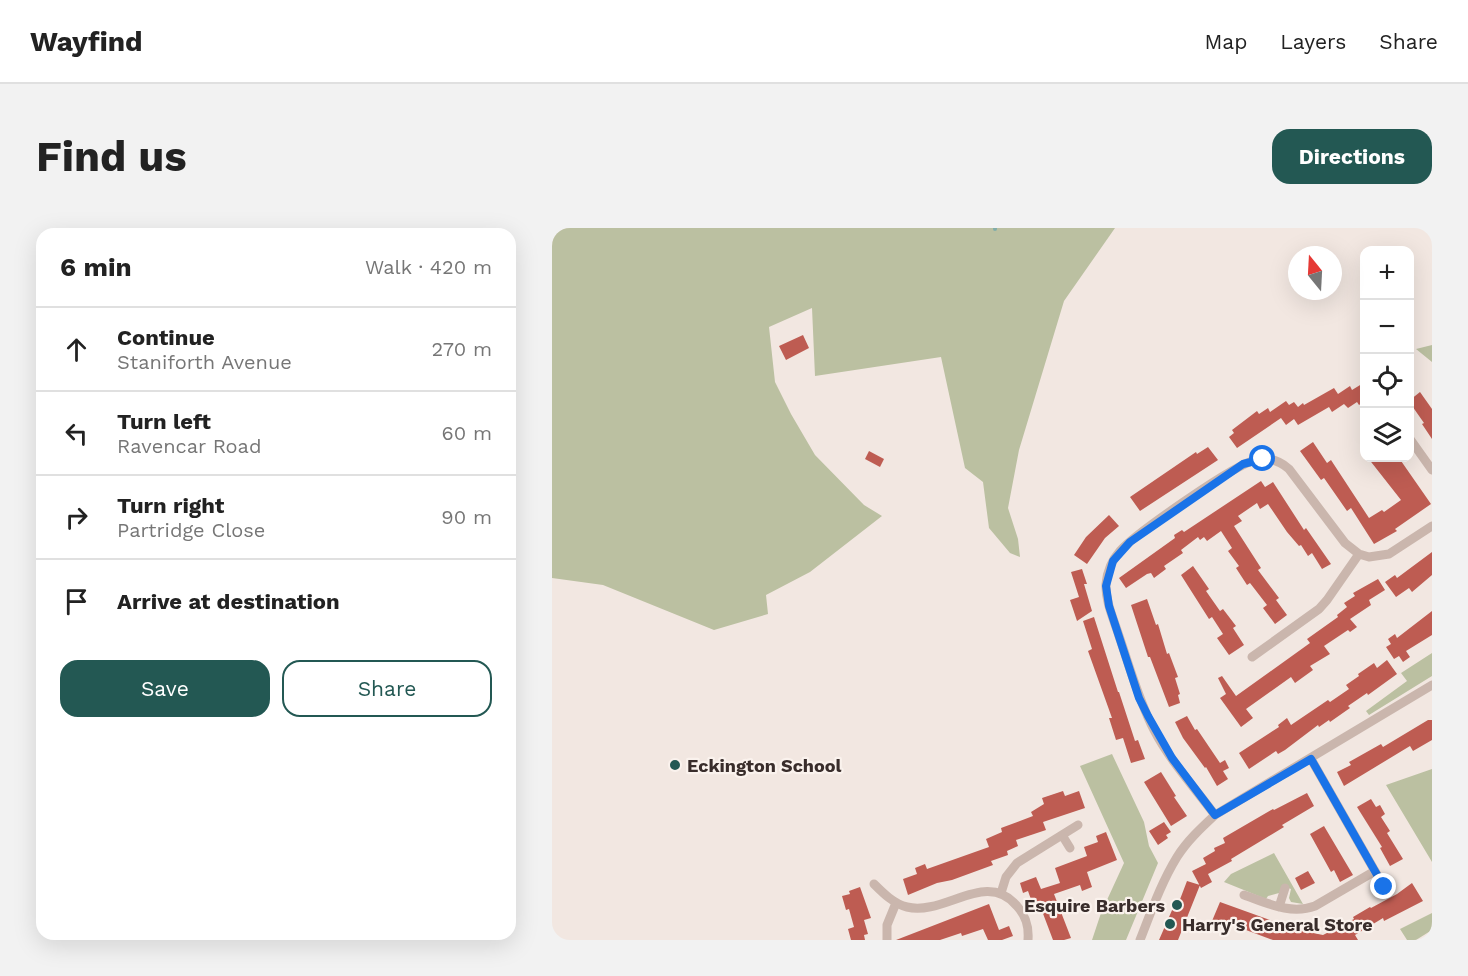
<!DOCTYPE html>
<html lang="en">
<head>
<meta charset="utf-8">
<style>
  :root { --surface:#fff; --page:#f2f2f2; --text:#222; --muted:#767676; --line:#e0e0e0; --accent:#235853 }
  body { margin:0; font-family:"Work Sans",sans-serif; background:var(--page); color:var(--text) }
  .controls { position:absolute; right:18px; top:18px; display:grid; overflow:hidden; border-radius:12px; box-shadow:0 6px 24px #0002 }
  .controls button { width:54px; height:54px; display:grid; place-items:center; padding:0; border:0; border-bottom:2px solid var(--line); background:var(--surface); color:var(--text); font:30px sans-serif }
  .compass { position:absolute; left:736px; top:18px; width:54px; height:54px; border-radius:50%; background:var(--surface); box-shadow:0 6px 24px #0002; rotate:342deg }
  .stop { position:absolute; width:18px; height:18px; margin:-14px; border:4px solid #1a73e8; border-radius:50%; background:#fff }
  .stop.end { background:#1a73e8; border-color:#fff; box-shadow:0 2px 6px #0008 }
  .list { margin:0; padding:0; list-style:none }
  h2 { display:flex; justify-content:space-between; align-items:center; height:78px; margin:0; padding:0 24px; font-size:26px }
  h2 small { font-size:20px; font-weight:400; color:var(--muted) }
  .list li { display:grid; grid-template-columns:39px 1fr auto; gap:18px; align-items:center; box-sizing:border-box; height:84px; padding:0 24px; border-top:2px solid var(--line) }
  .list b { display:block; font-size:22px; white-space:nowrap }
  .list p { margin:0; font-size:20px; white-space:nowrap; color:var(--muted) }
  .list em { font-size:20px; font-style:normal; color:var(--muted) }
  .actions { display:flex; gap:12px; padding:18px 24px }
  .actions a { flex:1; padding:14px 0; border:2px solid var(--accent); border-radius:18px; text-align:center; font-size:21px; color:var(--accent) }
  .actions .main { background:var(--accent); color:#fff }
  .icon { flex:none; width:33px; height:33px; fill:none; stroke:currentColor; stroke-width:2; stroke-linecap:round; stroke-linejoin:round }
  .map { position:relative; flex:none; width:880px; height:712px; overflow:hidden; border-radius:18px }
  header { display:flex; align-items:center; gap:36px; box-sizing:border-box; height:84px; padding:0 30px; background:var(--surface); border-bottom:2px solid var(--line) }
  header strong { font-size:28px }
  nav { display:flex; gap:33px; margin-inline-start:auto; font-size:21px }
  .intro { display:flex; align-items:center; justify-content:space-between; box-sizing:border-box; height:144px; padding:0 36px }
  h1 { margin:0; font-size:42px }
  .button { padding:15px 27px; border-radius:18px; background:var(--accent); color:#fff; font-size:21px; font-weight:700 }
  main { display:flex; gap:36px; padding:0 36px }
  aside { flex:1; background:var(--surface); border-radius:18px; box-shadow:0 6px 24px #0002 }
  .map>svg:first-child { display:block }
  .green { fill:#bbc0a1 }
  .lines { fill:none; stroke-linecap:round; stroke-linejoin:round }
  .stream { stroke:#81ada9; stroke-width:4 }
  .building { fill:#be5c52 }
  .minor { stroke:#cab6ad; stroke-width:9 }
  .route { stroke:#1a73e8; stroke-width:8 }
  .poi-dot { fill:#235853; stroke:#faf2ed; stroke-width:2 }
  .labels { text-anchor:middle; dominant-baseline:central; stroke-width:4.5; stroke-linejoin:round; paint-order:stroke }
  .poi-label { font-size:18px; font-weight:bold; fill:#392d2b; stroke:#faf2ed; text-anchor:start }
</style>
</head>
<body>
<header>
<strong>Wayfind</strong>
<nav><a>Map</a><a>Layers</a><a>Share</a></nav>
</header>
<div class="intro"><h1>Find us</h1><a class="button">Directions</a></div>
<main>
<aside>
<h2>6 min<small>Walk · 420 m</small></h2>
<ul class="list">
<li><svg class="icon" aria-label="ahead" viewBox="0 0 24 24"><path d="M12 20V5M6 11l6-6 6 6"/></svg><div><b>Continue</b><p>Staniforth Avenue</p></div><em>270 m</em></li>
<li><svg class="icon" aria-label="left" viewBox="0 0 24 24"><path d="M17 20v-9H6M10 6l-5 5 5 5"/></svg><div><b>Turn left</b><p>Ravencar Road</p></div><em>60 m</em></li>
<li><svg class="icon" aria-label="right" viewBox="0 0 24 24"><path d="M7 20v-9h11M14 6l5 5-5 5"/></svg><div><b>Turn right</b><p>Partridge Close</p></div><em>90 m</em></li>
<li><svg class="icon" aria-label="arrive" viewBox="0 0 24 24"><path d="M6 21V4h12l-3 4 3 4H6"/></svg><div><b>Arrive at destination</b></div></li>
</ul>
<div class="actions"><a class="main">Save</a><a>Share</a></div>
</aside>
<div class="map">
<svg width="880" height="712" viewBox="0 0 880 712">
  <rect width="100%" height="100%" fill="#f2e7e1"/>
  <path class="green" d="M0,0H563L512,73L467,222L456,280L466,311L468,329L458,325L437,300L431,254L413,240L389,129L263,148L260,80L217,99L223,154L239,186L263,227L312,277L330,288L258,344L214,367L216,386L162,402L51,357L0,350Z
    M880,117V134L864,121Z
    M880,425V448L817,487L814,483L855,453L849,445Z
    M560,526L592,594L597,618L606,635L574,712H540L549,685L572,635L528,538Z
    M880,541V634L834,557Z
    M722,625L751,676L739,674L737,670L739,661L731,658L727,665L716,668L714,671L672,654L679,646Z
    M880,685V702L864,712H855L848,701Z"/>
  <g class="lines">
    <path class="stream" d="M443,1V0"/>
  </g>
  <path class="building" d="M251,107L257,120L234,132L227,118Z
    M813,154V173L807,177L805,174L796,180L792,176L780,184L777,179L746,197L742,191L734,197L729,190L685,220L677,209L682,205L680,202L705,183L707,186L716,180L718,184L734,173L737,177L742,174L746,179L751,175L752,177L782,160L786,166L798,158L800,162Z
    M868,164L880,181V211L870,196L872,195L858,175V172Z
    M761,214L775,235L779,232L817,290L830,282L832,284L849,272L816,230H847L879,276L843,301L845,303L822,316L799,280L795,283L772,250L769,252L748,223Z
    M656,219L666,232L588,283L578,269L644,224L645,226Z
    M317,223L332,231L328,239L313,231Z
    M709,253L713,259L721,254L752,302L754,300L779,336L770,341L760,325L756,328L749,317L747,318L735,304L716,276L708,281L705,275L686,288L690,293L682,298L709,340L706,342L727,370L724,372L735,387L723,396L711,380L715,377L698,355L695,357L684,340L687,338L676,323L680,320L669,303L655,313L652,309L648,312L646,309L629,322L631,325L612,338L614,341L602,350L599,345L595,346L574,360L567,350L623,310L622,307L630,302L632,304Z
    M557,287L567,298L553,310L535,336L522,327L534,309Z
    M880,324V347L860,364L857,360L844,369L833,354L843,347L845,350Z
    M641,338L657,361L654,363L668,383L671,381L684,398L681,400L692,417L677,427L665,410L671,406L660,389L657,391L629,347Z
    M530,341L535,356H532L540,383L525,393L518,372L527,369L519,344Z
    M826,351L833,362L817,372L819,377L798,391L805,399L798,404L796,402L772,418L778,426L758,438L761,442L743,455L739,449L694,481L701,490L689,499L668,470L674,466L666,450L670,448L684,468L758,415L755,411L786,389L785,387L795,379L792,375L803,368L801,365Z
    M595,371L604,397L606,396L615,426L617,425L626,449L623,450L628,466L626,467L628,475L617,479L598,429H596L579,377Z
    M880,383V407L854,423L858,429L851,434L847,428L842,431L834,419L839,416L836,411L843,406L845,410Z
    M542,389L566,464H567L583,513L586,512L593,531L579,535L571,510L564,512L557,490H560L536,423L540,421L531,393Z
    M835,432L845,446L816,467L815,465L796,478L798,480L778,494L777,492L767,499L766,497L733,522L726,526L724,523L697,541L687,525L727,499L726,497L735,490L739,497L776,472L778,474L797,461L794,457L807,448L806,446L822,435L825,440Z
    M635,488L643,502L645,501L668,535L673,532L677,540L671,543L676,551L665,558L654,539L653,540L631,510L623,494Z
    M876,492H880V512L861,523L858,518L792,558L785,544L799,537L797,534L829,516L831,519Z
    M609,544L624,568L622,569L635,588L619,598L592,554Z
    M511,563L513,568L527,563L533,580L491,594L494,602L464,612L466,618L455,623L456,627L439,633L441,637L400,652L385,655L356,667L351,651L365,646L363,640L373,636L375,641L437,619L434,611L450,604L449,600L481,588L479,584L492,576L490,570Z
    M755,565L762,578L730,597L732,599L679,631L680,633L656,646L660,654L649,660L640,643L654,636L651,630L663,623L662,620L673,615L671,610L721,581L722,582Z
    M819,571L824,579L828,577L833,586L829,589L838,603L835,605L851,631L838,638L828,620L830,619L805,579Z
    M612,594L619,604L614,607L616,610L606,617L597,603Z
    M772,598L801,647L788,654L782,642L779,644L758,606Z
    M554,604L565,632L535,644L540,659L530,663L528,657L502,666L519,710L512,712H501L487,675L481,677L476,663L471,665L468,655L484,649L489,661L508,655L503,640L535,628L532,619L546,614L544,608Z
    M756,643L763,655L749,662L743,650Z
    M635,653L648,657L626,712H607L624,673L627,674Z
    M860,655L871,673L832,693L831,690L803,707L806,712H721L678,696L676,700L660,693L668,674L746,702L771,707L802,691L801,689L818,679L819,680L845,666Z
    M308,659L319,690L312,692L316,706L312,707L313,712H299L296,701L302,699L297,681L294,682L290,668L298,666L297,663Z
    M437,676L447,702L457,698L461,708L450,712H436L431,701L410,708L409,705L388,712H344Z"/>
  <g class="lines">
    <path class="minor" d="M858,211L880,242
      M700,429L767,381L775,372L807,326
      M759,531L832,659
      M663,587C643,560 618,533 602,502C587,473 578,440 567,408C562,392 553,373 554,356C555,344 560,332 568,323C583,306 684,235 704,232C717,229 727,232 737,241L793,315L807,326L817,329L837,326L880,298
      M510,607L518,620
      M322,656C331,665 342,676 355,679C393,688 434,641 465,678C474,688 477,698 476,712
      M449,665L454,649L465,635L526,597
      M692,667C715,675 739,687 763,678L823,643
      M727,679L733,660
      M335,712V697L344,675
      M588,712C599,684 609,655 625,629C635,613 649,600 663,587L880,457"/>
  </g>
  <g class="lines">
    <path class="route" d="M711,231L691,236L578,314L561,333L554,358L557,378L587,470L596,488L620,530L663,587L759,531L832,659"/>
  </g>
  <g class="poi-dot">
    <circle cx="123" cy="537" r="6"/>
    <circle cx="625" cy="677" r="6"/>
    <circle cx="618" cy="696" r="6"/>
  </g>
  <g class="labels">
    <g class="poi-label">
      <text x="135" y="537">Eckington School</text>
      <text x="613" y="677" text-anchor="end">Esquire Barbers</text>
      <text x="630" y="696">Harry's General Store</text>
    </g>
  </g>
</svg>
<div class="controls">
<button>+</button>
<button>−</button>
<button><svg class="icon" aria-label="locate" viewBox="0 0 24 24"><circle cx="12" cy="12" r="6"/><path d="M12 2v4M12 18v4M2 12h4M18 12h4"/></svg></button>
<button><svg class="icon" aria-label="layers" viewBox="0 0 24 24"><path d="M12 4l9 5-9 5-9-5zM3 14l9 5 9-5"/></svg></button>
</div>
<svg class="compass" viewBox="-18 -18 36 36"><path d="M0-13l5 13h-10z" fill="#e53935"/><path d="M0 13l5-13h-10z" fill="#767676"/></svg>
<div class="stop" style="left:711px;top:231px"></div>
<div class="stop end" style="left:832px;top:659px"></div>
</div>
</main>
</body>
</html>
